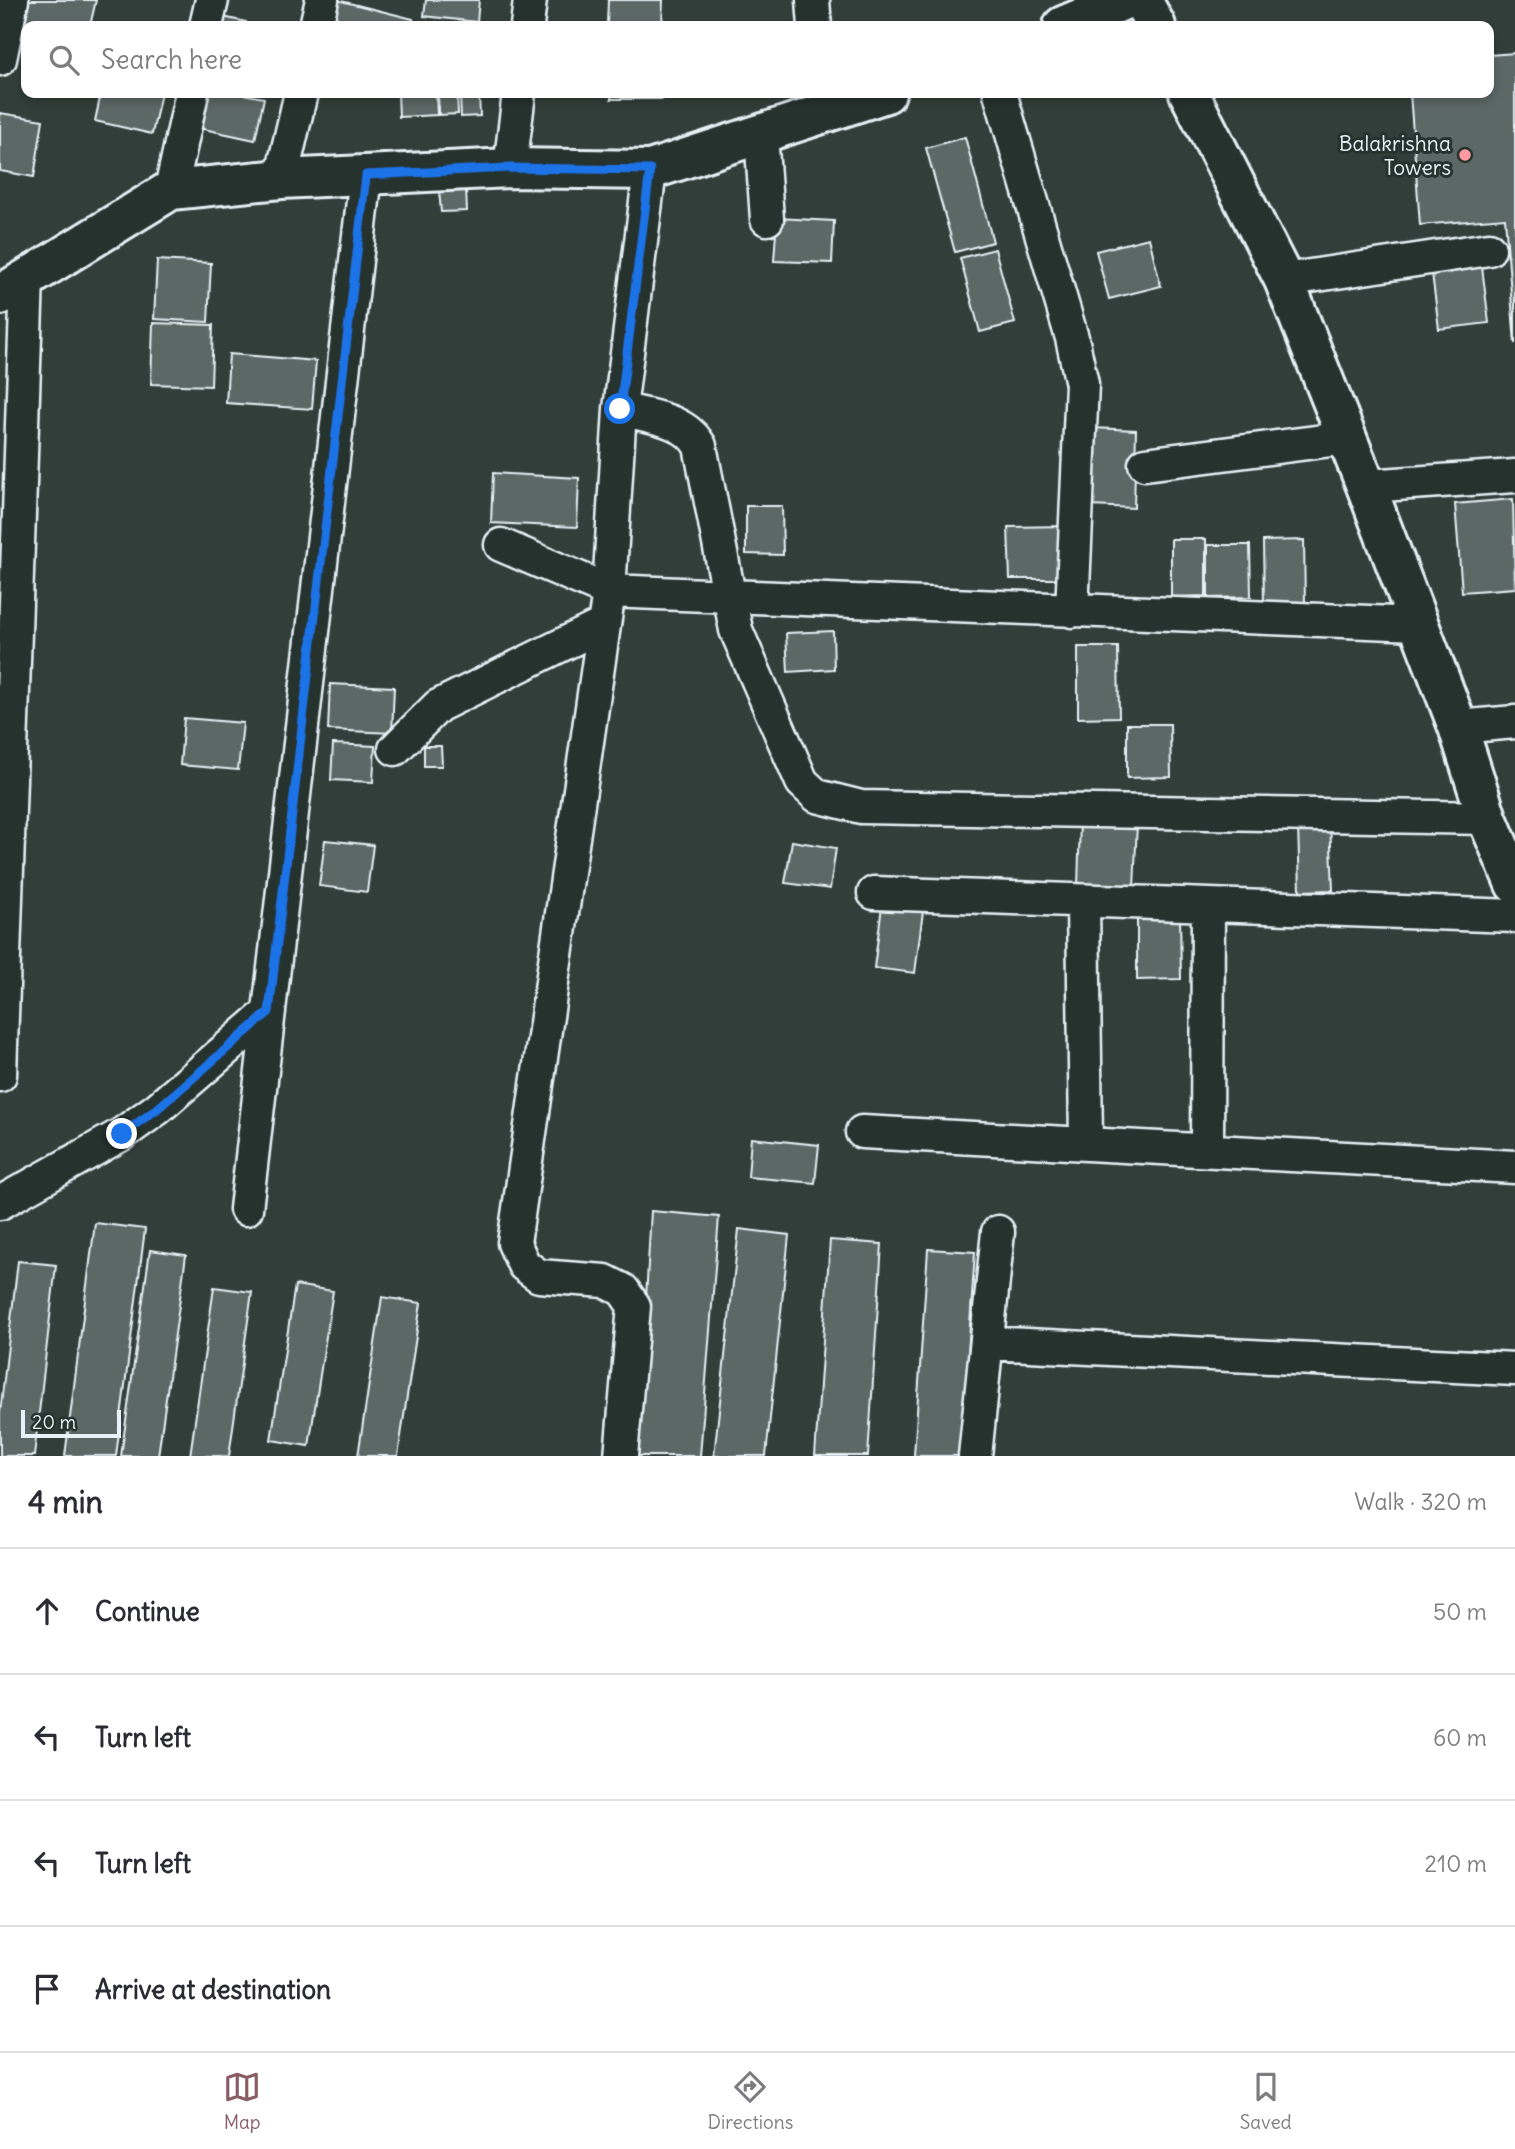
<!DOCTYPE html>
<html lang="en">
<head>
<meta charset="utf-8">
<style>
  :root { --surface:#fff; --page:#f2f2f3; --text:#2b2b33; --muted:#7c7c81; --line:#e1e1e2; --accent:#8a5d65 }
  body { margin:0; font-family:Delius,sans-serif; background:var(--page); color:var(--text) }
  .scale { position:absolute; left:21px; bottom:18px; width:100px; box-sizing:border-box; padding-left:7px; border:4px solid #e8f1f8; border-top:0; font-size:19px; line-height:24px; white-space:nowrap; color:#e8f1f8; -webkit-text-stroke:5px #26332d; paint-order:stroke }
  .stop { position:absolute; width:21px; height:21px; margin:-16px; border:5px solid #1a73e8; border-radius:50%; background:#fff }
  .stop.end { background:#1a73e8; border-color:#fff; box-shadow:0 2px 7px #0008 }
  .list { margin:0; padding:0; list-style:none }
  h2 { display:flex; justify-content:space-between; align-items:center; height:91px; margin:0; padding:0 28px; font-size:30px }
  h2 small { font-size:23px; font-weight:400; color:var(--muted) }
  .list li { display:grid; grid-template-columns:46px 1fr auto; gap:21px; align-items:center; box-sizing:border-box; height:126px; padding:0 28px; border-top:2px solid var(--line) }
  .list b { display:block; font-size:26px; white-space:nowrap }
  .list em { font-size:23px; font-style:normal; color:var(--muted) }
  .icon { flex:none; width:38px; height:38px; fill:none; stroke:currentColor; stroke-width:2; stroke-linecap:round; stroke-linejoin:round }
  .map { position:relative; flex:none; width:1515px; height:1456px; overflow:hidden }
  .search { position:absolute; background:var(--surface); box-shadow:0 4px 10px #0003; left:21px; right:21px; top:21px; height:77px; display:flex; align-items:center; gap:18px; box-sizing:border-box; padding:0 24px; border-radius:14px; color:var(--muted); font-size:26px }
  .sheet { height:595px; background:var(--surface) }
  nav { display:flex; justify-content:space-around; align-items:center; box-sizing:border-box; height:98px; border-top:2px solid var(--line); background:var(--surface); font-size:19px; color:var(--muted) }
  nav a { display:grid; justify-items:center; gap:4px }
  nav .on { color:var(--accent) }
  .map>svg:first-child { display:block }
  .building { fill:#5c6865; stroke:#e8f1f8; stroke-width:2 }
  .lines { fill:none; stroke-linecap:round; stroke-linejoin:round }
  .street-casing { stroke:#e8f1f8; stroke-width:37 }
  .secondary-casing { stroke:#e8f1f8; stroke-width:44 }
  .street { stroke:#26332d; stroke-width:32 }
  .secondary { stroke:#26332d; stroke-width:38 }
  .route { stroke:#1a73e8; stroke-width:9 }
  .poi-dot { fill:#ff9aa2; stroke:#26332d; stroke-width:2.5 }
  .labels { text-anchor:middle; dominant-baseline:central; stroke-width:6; stroke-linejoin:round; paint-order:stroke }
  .poi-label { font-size:21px; fill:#e8f1f8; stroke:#26332d; text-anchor:end }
</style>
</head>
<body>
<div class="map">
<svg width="1515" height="1456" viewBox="0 0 1515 1456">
  <rect width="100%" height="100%" fill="#323e39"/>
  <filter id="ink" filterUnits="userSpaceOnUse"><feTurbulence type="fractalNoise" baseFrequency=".0143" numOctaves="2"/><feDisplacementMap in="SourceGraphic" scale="14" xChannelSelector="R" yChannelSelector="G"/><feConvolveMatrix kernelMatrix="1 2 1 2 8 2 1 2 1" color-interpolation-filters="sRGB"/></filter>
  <g filter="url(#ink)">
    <path class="building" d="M19,0H96L90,26H38L15,21Z
      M337,0L413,19L411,26H326Z
      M426,0H479L477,22L424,16Z
      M608,0H663L662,26L607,24Z
      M214,15L246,22L245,26H212Z
      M1515,53V344L1505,218L1420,225L1410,93H1489V55Z
      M101,93H161L152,134L95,121Z
      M201,93H237L264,98L255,140L194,127Z
      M398,93H436L437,115L399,117Z
      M438,93H457L458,114L439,115Z
      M460,93H479L480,116L461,117Z
      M611,93H663V99H611Z
      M0,113L43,120L34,177L0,171Z
      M965,137L993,242L955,252L926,148Z
      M466,189L467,211L441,212L439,190Z
      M777,218L834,221L832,263L774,261Z
      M1149,238L1161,286L1109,299L1096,251Z
      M995,249L1015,323L980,332L960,258Z
      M157,260L211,263L208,322L154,319Z
      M1482,267L1489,323L1439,329L1432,273Z
      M153,323L213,325L211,386L151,384Z
      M229,354L316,361L312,409L226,403Z
      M1092,428L1136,430L1134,508L1090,506Z
      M493,473L579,478L577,527L491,523Z
      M1513,499L1515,588L1462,592L1455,504Z
      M746,506H782L783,555L746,554Z
      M1066,526L1067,579H1010L1008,527Z
      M1171,539H1206V596L1171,597Z
      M1304,540L1305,605H1264L1263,541Z
      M1208,545H1250L1251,597L1208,598Z
      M833,631L834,669L788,672L786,633Z
      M1078,647H1118L1119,717L1078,718Z
      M330,684L394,687L392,733L328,730Z
      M184,718L243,723L238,770L180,765Z
      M1127,724H1170L1171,777L1127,778Z
      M333,744L375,746L373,782L331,780Z
      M424,746H441L442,766H424Z
      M1080,821L1137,823L1134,888L1078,886Z
      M1330,823L1333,890L1300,891L1298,825Z
      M325,840L373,845L367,892L319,886Z
      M792,841L836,848L830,889L785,883Z
      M882,906L923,911L915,973L874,968Z
      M1180,913L1181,979L1137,980V914Z
      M751,1138L819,1145L815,1183L748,1177Z
      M651,1211L719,1217L700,1456H637Z
      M95,1223L145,1229L116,1456H65Z
      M739,1229L789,1235L766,1456H714Z
      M830,1240L882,1244L868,1456H815Z
      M928,1249L975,1252L961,1456H914Z
      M150,1250L186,1255L158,1456H121Z
      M18,1261L56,1265L34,1456H0V1413Z
      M295,1285L333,1291L309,1446L271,1440Z
      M214,1287L252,1292L229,1456H190Z
      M382,1297L421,1303L398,1456H358Z"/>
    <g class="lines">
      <g class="street-casing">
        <path id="street" d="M813,0L815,26
          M206,26L212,0
          M316,26L322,0
          M527,26L530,0
          M0,59L12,0
          M1000,93L1072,338L1082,384L1072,611
          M761,134L767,219
          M510,168L519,93
          M281,179L301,93
          M171,190L192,93
          M1284,280L1489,249
          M620,409C649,417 684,418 700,446L736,630L802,782L817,796L861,807L1487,818
          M1145,464L1347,438
          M1366,486L1515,476
          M501,545L609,591L1418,624
          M1458,727L1515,722
          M395,749L438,706L604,624
          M874,893L1515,916
          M1083,901L1086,1144
          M0,1075L27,277
          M862,1132L1515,1167
          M1207,1150L1208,905
          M0,1203L122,1134L157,1109L269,1012
          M246,1209L366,175
          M987,1343L1515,1369
          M621,1456L634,1306L623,1290L605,1281L539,1276L524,1265L514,1243L609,591L620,409L650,170
          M975,1456L998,1232"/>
      </g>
      <g class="secondary-casing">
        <path id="secondary" d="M1142,0L1156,26
          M1063,26L1124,0
          M1189,93L1284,280L1366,486L1458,727L1487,818L1515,884
          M0,295L171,190L281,179L510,168L650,170L886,93"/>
      </g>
      <use href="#street" class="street"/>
      <use href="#secondary" class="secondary"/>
    </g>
  </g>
  <g class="lines" filter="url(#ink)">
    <path class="route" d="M122,1134L157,1109L269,1012L366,175L510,168L650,170L620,409"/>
  </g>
  <circle class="poi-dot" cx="1465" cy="155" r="7"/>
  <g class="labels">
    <g class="poi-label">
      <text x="1451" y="143">Balakrishna<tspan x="1451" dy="24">Towers</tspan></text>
    </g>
  </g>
</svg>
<div class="scale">20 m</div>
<div class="stop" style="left:620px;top:409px"></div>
<div class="stop end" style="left:122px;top:1134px"></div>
<div class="search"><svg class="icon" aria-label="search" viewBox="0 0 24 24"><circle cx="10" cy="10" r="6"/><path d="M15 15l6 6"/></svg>Search here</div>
</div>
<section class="sheet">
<h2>4 min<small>Walk · 320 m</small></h2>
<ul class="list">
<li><svg class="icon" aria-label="ahead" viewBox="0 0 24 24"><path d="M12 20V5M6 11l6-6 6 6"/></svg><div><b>Continue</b></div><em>50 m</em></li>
<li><svg class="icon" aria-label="left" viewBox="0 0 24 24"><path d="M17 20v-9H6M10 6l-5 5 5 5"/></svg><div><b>Turn left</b></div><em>60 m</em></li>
<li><svg class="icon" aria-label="left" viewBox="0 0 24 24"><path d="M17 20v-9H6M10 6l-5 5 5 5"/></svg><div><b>Turn left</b></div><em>210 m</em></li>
<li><svg class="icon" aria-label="arrive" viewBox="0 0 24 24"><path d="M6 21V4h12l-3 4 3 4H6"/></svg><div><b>Arrive at destination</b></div></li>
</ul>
</section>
<nav>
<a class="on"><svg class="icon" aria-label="map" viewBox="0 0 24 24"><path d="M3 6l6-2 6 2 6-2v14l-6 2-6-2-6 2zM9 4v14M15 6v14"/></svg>Map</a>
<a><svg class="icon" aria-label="directions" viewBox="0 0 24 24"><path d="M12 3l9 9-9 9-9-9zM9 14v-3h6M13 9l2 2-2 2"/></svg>Directions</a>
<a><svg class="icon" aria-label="saved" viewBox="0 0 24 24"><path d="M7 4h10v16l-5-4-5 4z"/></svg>Saved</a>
</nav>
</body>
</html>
